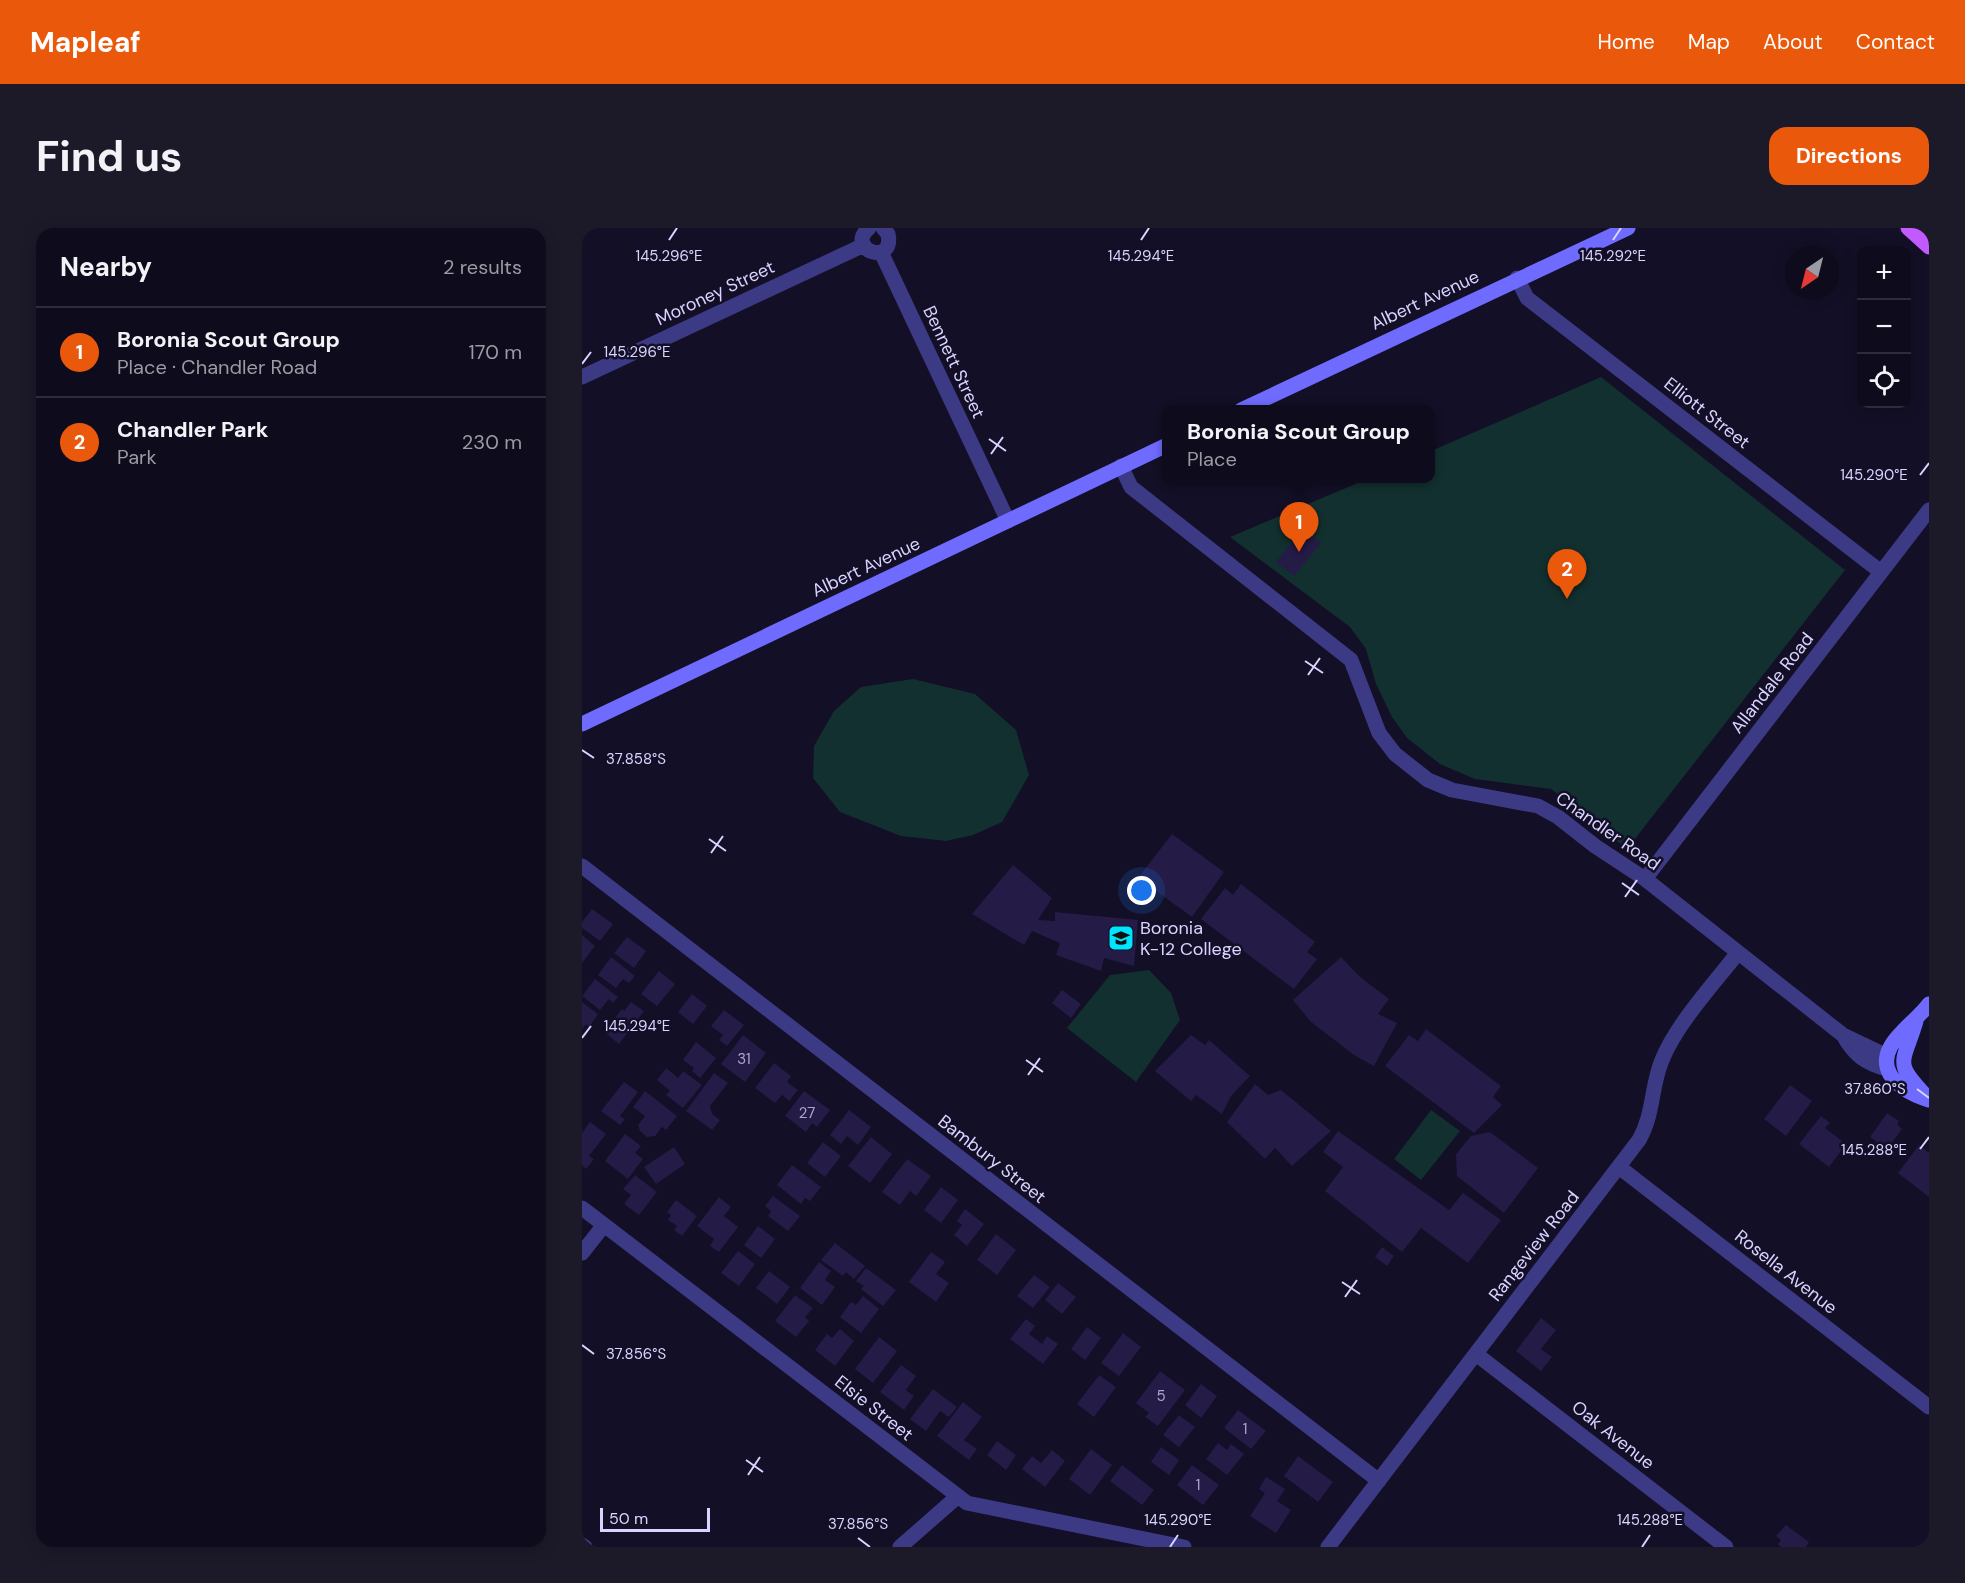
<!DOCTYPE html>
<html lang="en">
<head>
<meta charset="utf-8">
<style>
  :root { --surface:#0e0b1c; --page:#1c1929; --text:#f1f3f6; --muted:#9b9ba3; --line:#2e2b3b; --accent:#ea580c }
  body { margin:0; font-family:"DM Sans",sans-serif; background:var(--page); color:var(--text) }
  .controls { position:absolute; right:18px; top:18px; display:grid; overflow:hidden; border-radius:12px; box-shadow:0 3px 15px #0003 }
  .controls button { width:54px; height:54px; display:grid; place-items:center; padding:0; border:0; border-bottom:2px solid var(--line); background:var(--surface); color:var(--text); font:30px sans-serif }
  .compass { position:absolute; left:1203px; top:18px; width:54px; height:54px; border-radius:50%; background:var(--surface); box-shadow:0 3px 15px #0003; rotate:215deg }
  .scale { position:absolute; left:18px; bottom:15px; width:110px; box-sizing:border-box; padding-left:6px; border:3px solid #d9d4ff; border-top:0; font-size:16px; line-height:21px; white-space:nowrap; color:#d9d4ff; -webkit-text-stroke:4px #130f26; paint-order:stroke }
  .you { position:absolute; left:560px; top:663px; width:21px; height:21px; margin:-15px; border:4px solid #fff; border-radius:50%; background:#1a73e8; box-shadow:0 0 0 9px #1a73e833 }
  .badge { display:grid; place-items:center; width:39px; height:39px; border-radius:50%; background:var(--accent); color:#fff; font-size:20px; font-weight:700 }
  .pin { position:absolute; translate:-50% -50px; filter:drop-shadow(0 2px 3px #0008) }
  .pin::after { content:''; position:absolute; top:32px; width:21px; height:18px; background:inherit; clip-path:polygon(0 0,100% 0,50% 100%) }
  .popup { position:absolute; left:580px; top:177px; width:273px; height:78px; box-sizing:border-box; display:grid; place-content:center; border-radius:12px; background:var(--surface); filter:drop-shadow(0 2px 4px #0005); font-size:20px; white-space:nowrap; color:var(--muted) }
  .popup b { font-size:22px; color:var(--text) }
  .popup::after { content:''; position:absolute; left:50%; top:100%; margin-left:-12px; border:12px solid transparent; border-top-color:var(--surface) }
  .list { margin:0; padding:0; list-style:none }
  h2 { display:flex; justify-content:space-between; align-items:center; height:78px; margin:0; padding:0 24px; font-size:26px }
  h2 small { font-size:20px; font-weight:400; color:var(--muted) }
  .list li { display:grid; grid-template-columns:39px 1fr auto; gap:18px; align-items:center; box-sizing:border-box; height:90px; padding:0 24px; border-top:2px solid var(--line) }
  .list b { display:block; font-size:22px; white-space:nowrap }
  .list p { margin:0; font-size:20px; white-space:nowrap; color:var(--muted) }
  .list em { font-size:20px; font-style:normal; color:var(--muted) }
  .icon { flex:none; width:33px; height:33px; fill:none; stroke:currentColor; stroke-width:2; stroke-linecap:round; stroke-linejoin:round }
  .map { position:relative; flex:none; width:1347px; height:1319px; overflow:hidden; border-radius:18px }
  header { display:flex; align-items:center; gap:36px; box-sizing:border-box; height:84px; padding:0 30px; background:var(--accent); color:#fff }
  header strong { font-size:28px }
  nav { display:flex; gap:33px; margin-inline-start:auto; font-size:21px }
  .intro { display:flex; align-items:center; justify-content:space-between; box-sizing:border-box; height:144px; padding:0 36px }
  h1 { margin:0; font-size:42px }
  .button { padding:15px 27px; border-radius:18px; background:var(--accent); color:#fff; font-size:21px; font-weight:700 }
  main { display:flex; gap:36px; padding:0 36px }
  aside { flex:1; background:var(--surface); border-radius:18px; box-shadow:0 3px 15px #0003 }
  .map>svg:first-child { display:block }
  .green { fill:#12302f }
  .building { fill:#241b47 }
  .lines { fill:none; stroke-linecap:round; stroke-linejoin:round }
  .minor { stroke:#3d3a85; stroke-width:15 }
  .secondary { stroke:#6f6bff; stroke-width:15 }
  .primary { stroke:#c25bff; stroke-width:15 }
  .ticks { fill:none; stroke:#d9d4ff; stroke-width:2 }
  .labels { text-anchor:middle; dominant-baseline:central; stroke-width:5; stroke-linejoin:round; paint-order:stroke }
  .number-label { font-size:15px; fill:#aca6d1 }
  .street-label { font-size:18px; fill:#d9d4ff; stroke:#130f26 }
  .poi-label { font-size:18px; fill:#d9d4ff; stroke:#130f26; text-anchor:start }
  .ticks-label { font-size:15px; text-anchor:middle; fill:#d9d4ff; stroke:#130f26; stroke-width:5; stroke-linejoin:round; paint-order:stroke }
</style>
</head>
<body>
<header>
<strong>Mapleaf</strong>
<nav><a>Home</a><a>Map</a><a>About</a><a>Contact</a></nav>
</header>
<div class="intro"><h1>Find us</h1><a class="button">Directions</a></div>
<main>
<aside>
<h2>Nearby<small>2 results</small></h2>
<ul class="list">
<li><span class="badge">1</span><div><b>Boronia Scout Group</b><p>Place · Chandler Road</p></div><em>170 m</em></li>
<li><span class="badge">2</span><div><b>Chandler Park</b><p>Park</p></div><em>230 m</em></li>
</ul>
</aside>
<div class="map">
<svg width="1347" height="1319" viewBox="0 0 1347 1319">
  <rect width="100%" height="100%" fill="#130f26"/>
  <path class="green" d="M1019,149L1263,342L1045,621L969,561L893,551L858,536L825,510L810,489L794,456L784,421L768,399L648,309L785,251L849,250V223Z
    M331,451L393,466L434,502L447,547L420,594L391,607L364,613L319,608L258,584L231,550L232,518L252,483L279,459Z
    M567,742L589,765L598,792L554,854L485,800L528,747Z
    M849,882L878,903L839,952L812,931Z"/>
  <path class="building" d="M721,301L739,315L712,348L694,334Z
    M590,606L642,644L610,689L556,650Z
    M431,637L470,670L456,692L473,693V684L556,692L552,738L522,730L519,743L474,727L478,715L450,703L442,717L390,686Z
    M659,656L733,714L725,724L735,731L712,761L619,691L643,660L651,667Z
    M10,681L31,696L18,713L0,700V694Z
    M0,707L13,718L0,735Z
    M45,709L64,723L52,740L32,725Z
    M29,729L53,748L47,755L41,751L34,760L16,747Z
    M759,729L777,748L807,771L796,786L815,795L792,838L772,827L729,794L711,772Z
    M77,743L93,756L75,778L59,766Z
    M13,751L36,769L31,775L27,771L18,782L0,768Z
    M480,762L499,776L489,790L470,775Z
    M110,766L125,778L111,796L96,784Z
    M0,774L16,786L7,799L4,796L0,801Z
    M49,774L62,783L37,816L22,804L40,781L42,783Z
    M142,782L162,797L145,818L137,812L141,807L129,798Z
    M844,801L919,858L911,869L920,877L892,905L803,838L827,807L836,813Z
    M161,807L184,825L163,854L139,836Z
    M609,807L623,817L627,812L668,848L649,868L640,886L614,867L609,873L573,843Z
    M114,814L134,830L118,850L110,843L112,840L101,832Z
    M192,835L209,848L205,854L216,862L207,873L200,867L193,875L173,860Z
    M84,840L96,850L101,843L120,857L101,880L84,867L88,863L75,852Z
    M132,845L146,855L128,878L130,886L138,892L130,902L104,883Z
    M42,854L56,864L38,888L43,891L38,897L19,883Z
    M673,856L686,867L699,862L749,903L710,938L693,920L683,931L645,894Z
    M1208,857L1230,873L1204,908L1182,891Z
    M63,863L95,888L84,902L80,899L73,908L65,909L58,903L56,897L63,888L51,879Z
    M222,863L248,882L235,899L230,895L224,904L203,888Z
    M267,882L289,899L276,917L265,908L259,916L248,907Z
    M1305,885L1317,893L1315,896L1320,901L1301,927L1290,919L1294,913L1288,909Z
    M1239,888L1248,895L1243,900L1264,916L1247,939L1217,916Z
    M8,894L24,906L7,928L12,931L4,941L0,937V905Z
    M756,903L867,982L881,965L919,992L886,1035L839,1000L820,1024L743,963L761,939L741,924Z
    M908,904L956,940L922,985L875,948L874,926L889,908Z
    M43,906L59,918L53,925L61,931L46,951L23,933Z
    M289,909L310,926L288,955L266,938Z
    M241,914L259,928L243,949L225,935Z
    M1337,917L1347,925V969L1316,945Z
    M92,919L103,936L74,956L62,939Z
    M325,931L349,948L334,968L328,963L318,977L300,964Z
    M210,937L239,959L228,973L223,970L219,976L195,957Z
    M53,947L75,964L57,987L42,976L49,967L41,961Z
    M359,959L376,972L359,995L342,982Z
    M191,968L218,988L206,1003L186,988L189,983L183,978Z
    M137,969L149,979L142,988L156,999L137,1024L128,1018L132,1011L115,998Z
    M94,972L115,988L100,1008L92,1002L95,998L86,992L89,987L85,984Z
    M383,981L402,996L385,1018L372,1007L380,997L375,993Z
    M176,998L193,1011L179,1030L162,1017Z
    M414,1006L434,1022L415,1047L395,1032Z
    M253,1015L283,1038L272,1051L264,1044L261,1048L239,1032Z
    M800,1019L812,1028L805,1038L793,1029Z
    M156,1023L173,1036L157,1058L139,1045Z
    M349,1024L363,1034L354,1046L367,1055L354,1074L327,1054Z
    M237,1034L249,1043L243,1052L253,1059L240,1077L218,1060Z
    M284,1040L314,1062L301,1078L279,1061L282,1058L274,1053Z
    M187,1043L208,1059L195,1076L174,1060Z
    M452,1047L468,1059L451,1080L435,1068Z
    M476,1055L494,1069L480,1086L463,1072Z
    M213,1067L231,1080L223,1089L227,1093L214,1109L193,1093Z
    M281,1068L297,1081L279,1105L258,1089L269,1074L274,1077Z
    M959,1090L974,1102L959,1121L970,1129L959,1143L934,1123Z
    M444,1091L453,1098L447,1106L460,1116L465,1108L476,1116L461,1136L428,1111Z
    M505,1099L519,1110L503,1132L489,1121Z
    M258,1101L272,1113L253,1138L233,1122L245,1106L250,1110Z
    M541,1105L559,1119L537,1148L519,1135Z
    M297,1109L315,1123L291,1155L273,1141Z
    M319,1137L334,1148L324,1162L332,1168L322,1182L298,1164Z
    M578,1143L603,1162L576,1198L563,1189L567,1185L554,1175Z
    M517,1147L534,1159L512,1189L495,1176Z
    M619,1156L635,1168L619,1190L603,1177Z
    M351,1161L375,1179L367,1189L358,1183L344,1203L328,1191Z
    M381,1174L400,1189L382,1212L395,1221L387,1232L355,1208Z
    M656,1182L684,1203L669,1221L642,1200Z
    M597,1187L613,1199L597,1219L581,1207Z
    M415,1213L434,1227L424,1242L405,1227Z
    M636,1215L645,1222L649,1216L662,1226L645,1247L624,1231Z
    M579,1219L597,1232L587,1247L569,1234Z
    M509,1221L530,1237L508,1267L487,1251Z
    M470,1222L483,1233L463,1259L440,1241L450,1228L459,1235Z
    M716,1228L751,1254L736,1274L702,1248Z
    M540,1237L572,1262L560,1277L528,1253Z
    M610,1237L637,1257L621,1277L595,1257Z
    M684,1249L703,1261L695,1273L709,1282L694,1305L668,1288L683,1265L677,1261Z
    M1204,1297L1227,1314L1224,1319H1199L1196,1316L1199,1312L1194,1308Z"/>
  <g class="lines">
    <path class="minor" d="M287,0C262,22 313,39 306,6L301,0
      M299,24L426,293
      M935,50L945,70L1299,344
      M0,149L282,17
      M539,238L549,259L769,432L797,505L813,526L846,552L870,562L956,578L976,589L1013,618L1063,651L1261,807L1305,828
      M0,638L797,1253
      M1063,651L1347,282
      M1261,807C1272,827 1283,835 1305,841
      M1037,939L1347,1179
      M0,980L385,1275L602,1319
      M0,1025L22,997
      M894,1126L1144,1319
      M0,1317L3,1319
      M318,1319L375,1269
      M746,1319L1057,912C1072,886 1069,858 1080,832C1094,797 1132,755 1155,726"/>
    <path class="secondary" d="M659,182L1046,0
      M0,496L585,217
      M1347,776C1339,787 1329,794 1320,804C1287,837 1312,861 1347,872
      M1334,793C1321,837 1310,833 1347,871"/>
    <path class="primary" d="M1326,0L1347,19"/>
  </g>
  <path class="ticks" d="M87,12L95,0M559,12L567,0M1031,12L1039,0M0,136L9,124M407,211L424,223M409,226L421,209M1338,247L1347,235M723,433L741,445M726,447L738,430M0,522L12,530M127,611L144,623M129,625L141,608M1040,655L1057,667M1043,669L1055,652M0,810L9,798M444,832L461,844M446,847L458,830M1335,861L1347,870M1338,921L1347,909M760,1054L778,1066M763,1069L775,1052M0,1117L12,1126M164,1232L181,1244M166,1247L178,1229M276,1310L288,1319M588,1319L596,1307M1060,1319L1068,1307"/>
  <defs>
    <g id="school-square" transform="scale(1.35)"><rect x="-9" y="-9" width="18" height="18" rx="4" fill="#00e5ff" stroke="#130f26"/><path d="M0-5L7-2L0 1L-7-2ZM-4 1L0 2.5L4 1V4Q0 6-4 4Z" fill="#111"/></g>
  </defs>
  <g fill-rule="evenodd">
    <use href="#school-square" x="539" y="710"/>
  </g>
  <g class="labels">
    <g class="number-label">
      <text x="162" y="831">31</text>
      <text x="225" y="885">27</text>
      <text x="579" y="1168">5</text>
      <text x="663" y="1201">1</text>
      <text x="616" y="1257">1</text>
    </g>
    <g class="street-label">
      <text transform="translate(133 65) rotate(-25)">Moroney Street</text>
      <text transform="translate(843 72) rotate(-25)">Albert Avenue</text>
      <text transform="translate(372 134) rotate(65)">Bennett Street</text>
      <text transform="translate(1125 185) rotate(38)">Elliott Street</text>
      <text transform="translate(284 339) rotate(-25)">Albert Avenue</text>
      <text transform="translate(1190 455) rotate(-52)">Allandale Road</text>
      <text transform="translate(1026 603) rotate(35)">Chandler Road</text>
      <text transform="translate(410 931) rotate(38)">Bambury Street</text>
      <text transform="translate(952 1018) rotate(-52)">Rangeview Road</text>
      <text transform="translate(1204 1044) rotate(38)">Rosella Avenue</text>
      <text transform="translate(292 1180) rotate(38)">Elsie Street</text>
      <text transform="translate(1031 1207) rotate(38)">Oak Avenue</text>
    </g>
    <g class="poi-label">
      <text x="558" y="700">Boronia<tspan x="558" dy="21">K-12 College</tspan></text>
    </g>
  </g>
  <g class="ticks-label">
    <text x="87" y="33">145.296°E</text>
    <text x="559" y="33">145.294°E</text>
    <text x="1031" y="33">145.292°E</text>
    <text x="55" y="129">145.296°E</text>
    <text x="1292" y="252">145.290°E</text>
    <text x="54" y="536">37.858°S</text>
    <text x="55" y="803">145.294°E</text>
    <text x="1293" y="866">37.860°S</text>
    <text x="1292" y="927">145.288°E</text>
    <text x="54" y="1131">37.856°S</text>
    <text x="596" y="1297">145.290°E</text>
    <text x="1068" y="1297">145.288°E</text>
    <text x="276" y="1301">37.856°S</text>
  </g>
</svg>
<div class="controls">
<button>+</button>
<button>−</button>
<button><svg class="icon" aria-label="locate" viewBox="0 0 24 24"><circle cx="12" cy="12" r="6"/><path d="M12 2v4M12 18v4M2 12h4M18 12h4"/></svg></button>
</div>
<svg class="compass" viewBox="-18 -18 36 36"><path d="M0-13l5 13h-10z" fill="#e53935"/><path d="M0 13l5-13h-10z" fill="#9b9ba3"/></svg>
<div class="scale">50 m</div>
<div class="you"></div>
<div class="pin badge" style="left:717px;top:324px">1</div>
<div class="popup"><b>Boronia Scout Group</b>Place</div>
<div class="pin badge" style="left:985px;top:371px">2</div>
</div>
</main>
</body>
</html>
